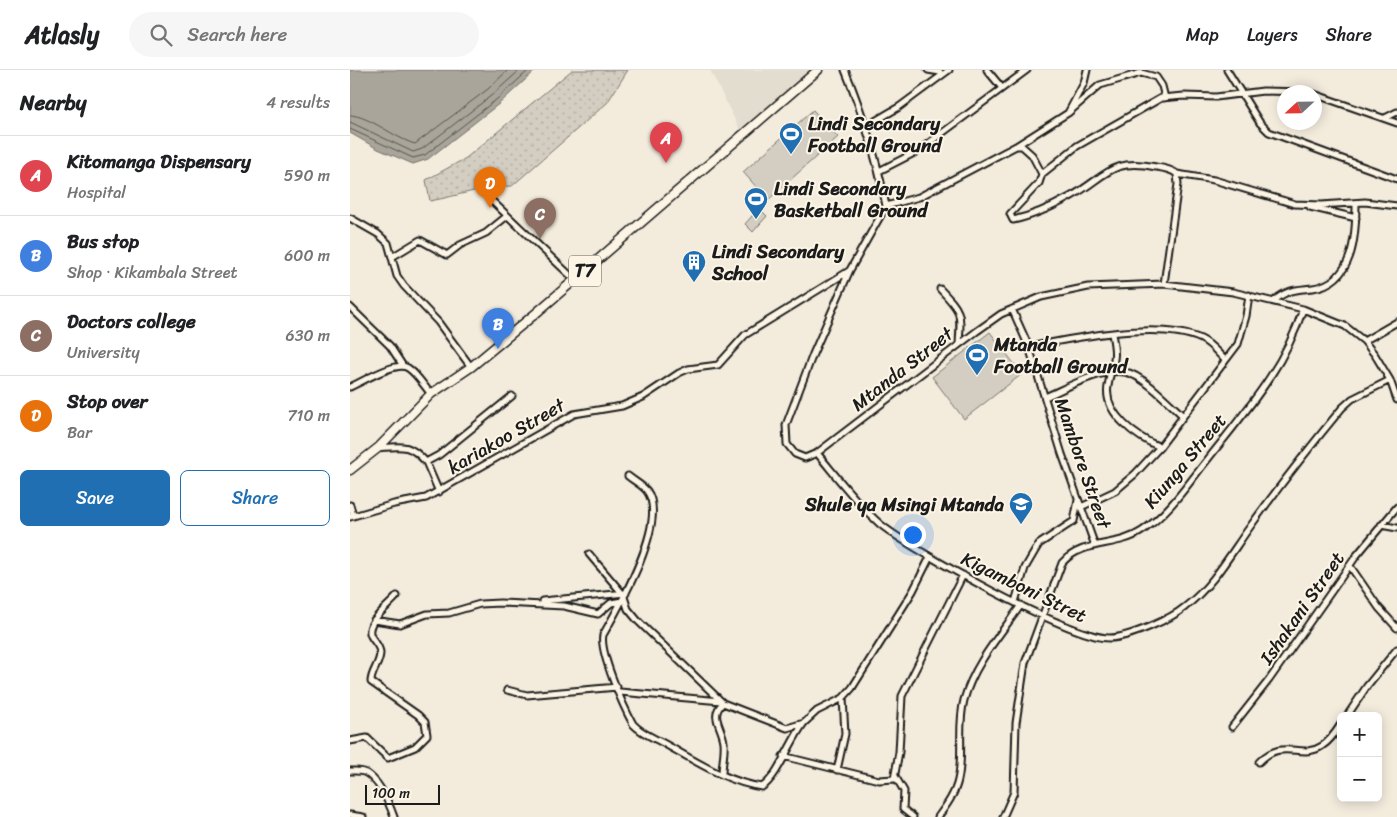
<!DOCTYPE html>
<html lang="en">
<head>
<meta charset="utf-8">
<style>
  :root { --surface:#fff; --page:#f6f6f6; --text:#202124; --muted:#757577; --line:#e0e0e0; --accent:#1f6fb2 }
  body { margin:0; font-family:Sriracha,sans-serif; background:var(--page); color:var(--text) }
  .controls { position:absolute; right:15px; bottom:15px; display:grid; overflow:hidden; border-radius:8px; box-shadow:0 2px 12px #0003 }
  .controls button { width:45px; height:45px; display:grid; place-items:center; padding:0; border:0; border-bottom:1px solid var(--line); background:var(--surface); color:var(--text); font:25px sans-serif }
  .compass { position:absolute; left:927px; top:15px; width:45px; height:45px; border-radius:50%; background:var(--surface); box-shadow:0 2px 12px #0003; rotate:248deg }
  .scale { position:absolute; left:15px; bottom:12px; width:75px; box-sizing:border-box; padding-left:5px; border:2px solid #1c1c1c; border-top:0; font-size:14px; line-height:18px; white-space:nowrap; color:#1c1c1c; -webkit-text-stroke:4px #fcf5e5; paint-order:stroke }
  .you { position:absolute; left:562px; top:464px; width:18px; height:18px; margin:-12px; border:4px solid #fff; border-radius:50%; background:#1a73e8; box-shadow:0 0 0 8px #1a73e833 }
  .badge { display:grid; place-items:center; width:32px; height:32px; border-radius:50%; background:var(--accent); color:#fff; font-size:16px; font-weight:700 }
  .pin { position:absolute; translate:-50% -41px; filter:drop-shadow(0 1px 2px #0008) }
  .pin::after { content:''; position:absolute; top:26px; width:18px; height:15px; background:inherit; clip-path:polygon(0 0,100% 0,50% 100%) }
  .list { margin:0; padding:0; list-style:none }
  h2 { display:flex; justify-content:space-between; align-items:center; height:65px; margin:0; padding:0 20px; font-size:21px }
  h2 small { font-size:16px; font-weight:400; color:var(--muted) }
  .list li { display:grid; grid-template-columns:32px 1fr auto; gap:15px; align-items:center; box-sizing:border-box; height:80px; padding:0 20px; border-top:1px solid var(--line) }
  .list b { display:block; font-size:19px; white-space:nowrap }
  .list p { margin:0; font-size:16px; white-space:nowrap; color:var(--muted) }
  .list em { font-size:16px; font-style:normal; color:var(--muted) }
  .actions { display:flex; gap:10px; padding:15px 20px }
  .actions a { flex:1; padding:11px 0; border:1px solid var(--accent); border-radius:8px; text-align:center; font-size:18px; color:var(--accent) }
  .actions .main { background:var(--accent); color:#fff }
  .icon { flex:none; width:28px; height:28px; fill:none; stroke:currentColor; stroke-width:2; stroke-linecap:round; stroke-linejoin:round }
  .map { position:relative; flex:none; width:1047px; height:747px; overflow:hidden }
  header { display:flex; align-items:center; gap:30px; box-sizing:border-box; height:70px; padding:0 25px; background:var(--surface); border-bottom:1px solid var(--line) }
  header strong { font-size:24px }
  nav { display:flex; gap:28px; margin-inline-start:auto; font-size:18px }
  .search { width:350px; height:45px; background:var(--page); display:flex; align-items:center; gap:12px; box-sizing:border-box; padding:0 18px; border-radius:28px; color:var(--muted); font-size:19px }
  main { display:flex }
  aside { flex:1; background:var(--surface) }
  .map>svg:first-child { display:block }
  .built { fill:#e3ddcf }
  .park { fill:url(#park-dots); stroke:#78756e }
  .pitch { fill:#d3cec1; stroke:#78756e }
  .water { fill:#aaa59b; stroke:#716e68 }
  .lines { fill:none; stroke-linecap:round; stroke-linejoin:round }
  .shore { stroke:#55534f; stroke-width:1 }
  .minor-casing { stroke:#1c1c1c; stroke-width:9 }
  .highway-casing { stroke:#1c1c1c; stroke-width:11 }
  .minor { stroke:#fcf5e5; stroke-width:5 }
  .highway { stroke:#fcf5e5; stroke-width:8 }
  .labels { text-anchor:middle; dominant-baseline:central; stroke-width:4; stroke-linejoin:round; paint-order:stroke }
  .shield { fill:#fcf5e5; stroke:#5f5d58; stroke-width:1 }
  .shield-label { font-size:18px; font-weight:bold; fill:#1c1c1c }
  .poi-label { font-size:19px; font-weight:bold; fill:#1c1c1c; stroke:#fcf5e5; text-anchor:start }
  .street-label { font-size:19px; fill:#1c1c1c; stroke:#fcf5e5 }
</style>
</head>
<body>
<header>
<strong>Atlasly</strong>
<div class="search"><svg class="icon" aria-label="search" viewBox="0 0 24 24"><circle cx="10" cy="10" r="6"/><path d="M15 15l6 6"/></svg>Search here</div>
<nav><a>Map</a><a>Layers</a><a>Share</a></nav>
</header>
<main>
<aside>
<h2>Nearby<small>4 results</small></h2>
<ul class="list">
<li><span class="badge" style="background:#e0444e">A</span><div><b>Kitomanga Dispensary</b><p>Hospital</p></div><em>590 m</em></li>
<li><span class="badge" style="background:#3f7fe0">B</span><div><b>Bus stop</b><p>Shop · Kikambala Street</p></div><em>600 m</em></li>
<li><span class="badge" style="background:#8d6e63">C</span><div><b>Doctors college</b><p>University</p></div><em>630 m</em></li>
<li><span class="badge" style="background:#e8710a">D</span><div><b>Stop over</b><p>Bar</p></div><em>710 m</em></li>
</ul>
<div class="actions"><a class="main">Save</a><a>Share</a></div>
</aside>
<div class="map">
<svg width="1047" height="747" viewBox="0 0 1047 747">
  <defs>
    <pattern id="park-dots" width="8" height="8" patternUnits="userSpaceOnUse" patternTransform="scale(1.25)"><rect width="8" height="8" fill="#d3cec1"/><path d="M2 2h.1M6 6h.1" fill="none" stroke="#b5b0a5" stroke-width="1.8" stroke-linecap="round"/></pattern>
  </defs>
  <rect width="100%" height="100%" fill="#f3ecdd"/>
  <filter id="ink" filterUnits="userSpaceOnUse"><feTurbulence type="fractalNoise" baseFrequency=".02" numOctaves="2"/><feDisplacementMap in="SourceGraphic" scale="10" xChannelSelector="R" yChannelSelector="G"/><feConvolveMatrix kernelMatrix="1 2 1 2 8 2 1 2 1" color-interpolation-filters="sRGB"/></filter>
  <g filter="url(#ink)">
    <path class="built" d="M360,0H459L390,60Z"/>
    <path class="park" d="M222,0H278L257,33L162,116C134,116 108,126 80,131L76,110L116,88Z"/>
    <path class="pitch" d="M463,40L488,67L418,130L393,102Z
      M409,138L417,146L403,162L395,154Z
      M640,262L672,304L614,349L582,307Z"/>
    <path class="water" d="M0,0H186L150,33L78,89L63,94L28,79L0,63Z"/>
    <g class="lines">
      <path class="shore" d="M0,45C20,46 44,68 65,74L138,19L158,0
        M0,52L63,82L72,79L142,25L170,0
        M0,59L63,88L75,85L147,29L179,0"/>
      <g class="minor-casing">
        <path id="minor" d="M495,0C513,44 527,89 536,136L500,200L463,284L436,355L437,374L445,384L455,388L467,383L627,261L651,244L691,227L738,217L814,214L883,222L953,239L995,256L1014,271L1025,285L1040,310L1047,330
          M578,0L590,2
          M637,0L652,18
          M877,0L910,53L919,62L1047,109
          M964,24L1047,53
          M718,43L750,15L791,3L806,7L812,16L815,28
          M1035,48L1047,42
          M515,57L549,37L599,0
          M666,76L718,43L734,13L737,0
          M529,101L568,81L677,0
          M692,104L727,76L811,28L834,26L866,27L913,21L956,22
          M827,104L864,110L945,134L971,135L1015,132L1047,136
          M141,130L225,210
          M536,136L569,127L666,76H672L682,85L692,104L689,113L660,144L663,150C682,146 702,137 720,127C755,108 760,87 806,97C813,98 821,99 827,104L828,114L814,214
          M960,137L1006,148
          M0,148L28,164L38,173L47,206L54,216L88,252L121,297
          M42,187L70,170L97,185L110,175L136,163L157,146
          M590,219C612,242 611,242 609,274
          M924,231C937,219 947,220 963,218C1004,212 1006,166 1006,133
          M0,237L40,276L53,296
          M662,239L679,277L712,384L744,473
          M762,264C768,292 762,291 758,316C753,344 788,368 810,377
          M1014,271L1047,252
          M679,277C723,268 809,250 851,269C860,273 867,282 874,289
          M0,317C12,312 47,290 58,298C67,304 74,316 81,324
          M695,327C716,318 752,298 775,302C793,305 819,333 833,346
          M28,378C52,376 59,373 76,392L89,385L162,326
          M467,383C487,407 507,434 530,454C563,481 720,568 759,568C778,568 821,549 835,537C862,516 878,488 897,461C927,419 959,378 992,338L1002,329L1040,310
          M76,392L89,422
          M278,406C284,411 292,415 297,421C319,451 269,537 253,565C249,582 274,638 283,654C291,663 302,667 313,673C344,690 376,712 412,717C427,708 441,670 454,653
          M0,435L3,445
          M731,437L765,421L785,404L809,378L888,274L896,246L899,225
          M0,447L44,434L76,428L224,344L272,336L293,327L329,303L338,299L368,295L395,265L499,201
          M1031,455L1047,458
          M239,484L272,523
          M1000,496L1029,538L1047,558
          M274,527L278,539L288,551L373,633L437,658L454,653L467,641L493,628L502,618L563,521L580,487
          M192,531L276,523
          M665,532L675,498L689,474L724,451L728,430
          M24,550L50,554L77,544L99,543L130,534L150,533L214,536L248,544L261,533L272,531
          M157,620L177,625L267,617
          M270,622L371,631
          M997,646L1017,616L1047,579
          M882,657L919,610L1007,485L1047,437
          M0,671L17,668L38,688L65,677L77,665L75,652L68,645L21,612C21,601 30,594 30,583C30,576 24,572 21,566C14,553 39,536 47,526
          M433,686L529,710L544,709L549,682L552,626L613,505
          M909,692C933,667 951,690 972,676C980,671 986,662 991,654
          M487,700L495,664L493,628
          M0,701C5,701 11,700 16,703C29,711 39,733 44,747
          M372,704C372,694 375,682 374,672C372,656 359,646 373,633
          M545,706L554,721L553,739L563,747
          M0,745L13,747
          M588,747C596,736 605,724 608,710C614,684 607,657 614,630C624,594 650,565 671,535
          M653,747L664,722L666,653L675,593L712,493C733,469 767,478 792,461C820,442 837,415 858,389C895,342 935,297 953,239"/>
      </g>
      <g class="highway-casing">
        <path id="highway" d="M0,400L28,378L81,324L121,297L185,244L468,0"/>
      </g>
      <use href="#minor" class="minor"/>
      <use href="#highway" class="highway"/>
    </g>
  </g>
  <defs>
    <g id="stadium-pin" transform="scale(1.25)"><path d="M0 17L-7.5 6A9.5 9.5 0 1 1 7.5 6Z" fill="#1f6fb2" stroke="#fcf5e5"/><path d="M0-5a6.5 5 0 1 0 0 10a6.5 5 0 1 0 0-10ZM-3.5-1.8h7v3.6h-7Z" fill="#fff"/></g>
    <g id="building-pin" transform="scale(1.25)"><path d="M0 17L-7.5 6A9.5 9.5 0 1 1 7.5 6Z" fill="#1f6fb2" stroke="#fcf5e5"/><path d="M-4-6H4V6H1V3H-1V6H-4ZM-2.5-4.3h1.7v1.8h-1.7ZM.8-4.3h1.7v1.8H.8ZM-2.5-1h1.7V.8h-1.7ZM.8-1h1.7V.8H.8Z" fill="#fff"/></g>
    <g id="school-pin" transform="scale(1.25)"><path d="M0 17L-7.5 6A9.5 9.5 0 1 1 7.5 6Z" fill="#1f6fb2" stroke="#fcf5e5"/><path d="M0-5L7-2L0 1L-7-2ZM-4 1L0 2.5L4 1V4Q0 6-4 4Z" fill="#fff"/></g>
  </defs>
  <g fill-rule="evenodd">
    <use href="#stadium-pin" x="441" y="64"/>
    <use href="#stadium-pin" x="406" y="129"/>
    <use href="#building-pin" x="344" y="192"/>
    <use href="#stadium-pin" x="627" y="285"/>
    <use href="#school-pin" x="671" y="434"/>
  </g>
  <g class="labels">
    <rect class="shield" x="219" y="185.5" width="32" height="31" rx="4"/>
    <g class="shield-label">
      <text x="235" y="201">T7</text>
    </g>
    <g class="poi-label">
      <text x="458" y="53">Lindi Secondary<tspan x="458" dy="22">Football Ground</tspan></text>
      <text x="424" y="118">Lindi Secondary<tspan x="424" dy="22">Basketball Ground</tspan></text>
      <text x="362" y="181">Lindi Secondary<tspan x="362" dy="22">School</tspan></text>
      <text x="644" y="274">Mtanda<tspan x="644" dy="22">Football Ground</tspan></text>
      <text x="654" y="434" text-anchor="end">Shule ya Msingi Mtanda</text>
    </g>
    <g class="street-label">
      <text transform="translate(552 299) rotate(-38)">Mtanda Street</text>
      <text transform="translate(156 366) rotate(-30)">kariakoo Street</text>
      <text transform="translate(835 391) rotate(-50)">Kiunga Street</text>
      <text transform="translate(733 393) rotate(71)">Mambore Street</text>
      <text transform="translate(674 517) rotate(26)">Kigamboni Stret</text>
      <text transform="translate(952 538) rotate(-55)">Ishakani Street</text>
    </g>
  </g>
</svg>
<div class="controls">
<button>+</button>
<button>−</button>
</div>
<svg class="compass" viewBox="-18 -18 36 36"><path d="M0-13l5 13h-10z" fill="#e53935"/><path d="M0 13l5-13h-10z" fill="#757577"/></svg>
<div class="scale">100 m</div>
<div class="you"></div>
<div class="pin badge" style="left:316px;top:93px;background:#e0444e">A</div>
<div class="pin badge" style="left:148px;top:279px;background:#3f7fe0">B</div>
<div class="pin badge" style="left:190px;top:169px;background:#8d6e63">C</div>
<div class="pin badge" style="left:140px;top:138px;background:#e8710a">D</div>
</div>
</main>
</body>
</html>
